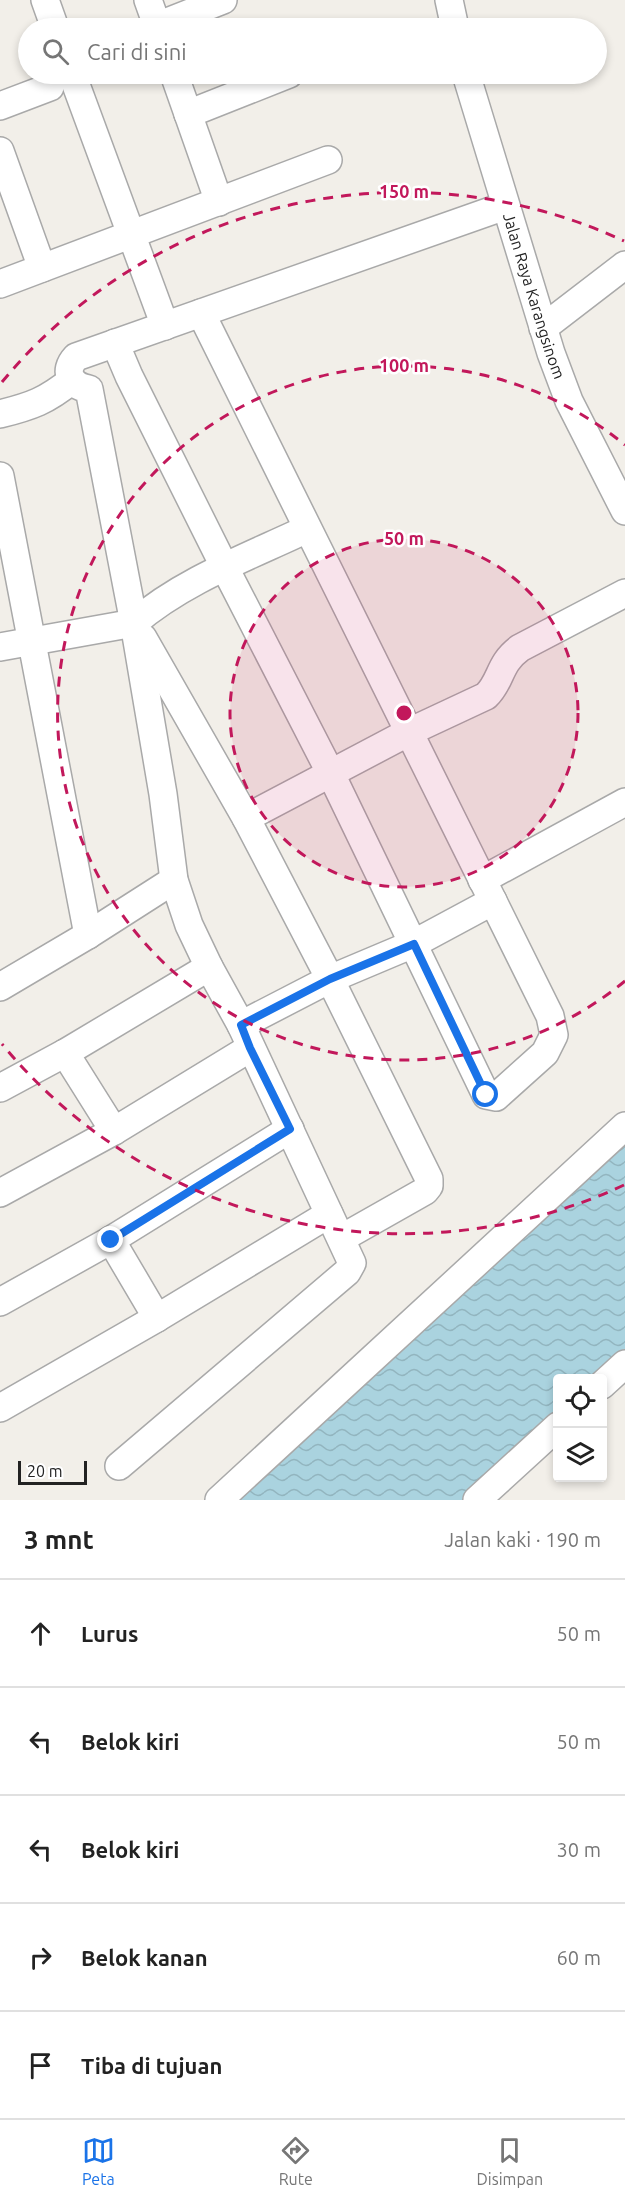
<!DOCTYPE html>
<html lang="id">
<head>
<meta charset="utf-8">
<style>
  :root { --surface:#fff; --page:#f6f6f6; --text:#222; --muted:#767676; --line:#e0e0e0; --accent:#1a73e8 }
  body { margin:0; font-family:Ubuntu,sans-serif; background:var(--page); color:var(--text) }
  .controls { position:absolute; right:18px; bottom:18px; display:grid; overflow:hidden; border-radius:6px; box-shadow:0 3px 9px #0003 }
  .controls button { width:54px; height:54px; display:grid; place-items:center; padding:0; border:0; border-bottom:2px solid var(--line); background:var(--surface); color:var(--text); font:30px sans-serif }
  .scale { position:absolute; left:18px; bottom:15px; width:69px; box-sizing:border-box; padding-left:6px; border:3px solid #222; border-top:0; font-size:16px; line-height:21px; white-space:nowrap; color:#222; -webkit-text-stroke:4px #fff; paint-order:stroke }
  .stop { position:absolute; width:18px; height:18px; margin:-14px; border:4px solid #1a73e8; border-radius:50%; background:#fff }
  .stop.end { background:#1a73e8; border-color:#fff; box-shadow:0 2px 6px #0008 }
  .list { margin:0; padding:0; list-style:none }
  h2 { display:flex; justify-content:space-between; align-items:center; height:78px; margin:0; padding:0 24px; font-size:26px }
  h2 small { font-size:20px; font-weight:400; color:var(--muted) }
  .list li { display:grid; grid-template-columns:39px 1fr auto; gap:18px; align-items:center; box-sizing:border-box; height:108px; padding:0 24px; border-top:2px solid var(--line) }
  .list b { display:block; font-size:22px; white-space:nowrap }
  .list em { font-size:20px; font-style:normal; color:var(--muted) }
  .icon { flex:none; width:33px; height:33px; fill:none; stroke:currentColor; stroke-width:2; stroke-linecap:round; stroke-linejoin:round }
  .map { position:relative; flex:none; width:625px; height:1500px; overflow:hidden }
  .search { position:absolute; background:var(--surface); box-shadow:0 3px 9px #0003; left:18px; right:18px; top:18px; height:66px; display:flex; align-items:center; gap:15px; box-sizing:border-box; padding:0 21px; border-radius:33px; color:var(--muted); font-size:22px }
  .sheet { height:618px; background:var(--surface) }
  nav { display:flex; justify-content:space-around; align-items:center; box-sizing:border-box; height:84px; border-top:2px solid var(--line); background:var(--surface); font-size:16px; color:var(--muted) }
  nav a { display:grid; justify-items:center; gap:3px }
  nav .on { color:var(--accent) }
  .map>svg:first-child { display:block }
  .water { fill:url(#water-waves) }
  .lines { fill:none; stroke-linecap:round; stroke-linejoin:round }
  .minor-casing { stroke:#a9a9a9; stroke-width:30 }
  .minor { stroke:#fff; stroke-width:27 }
  .route { stroke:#1a73e8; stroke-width:8 }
  .ring { fill:none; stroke:#c2185b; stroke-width:3; stroke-dasharray:10 8 }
  .labels { text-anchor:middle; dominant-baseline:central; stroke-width:5; stroke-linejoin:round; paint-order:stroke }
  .street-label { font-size:16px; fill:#222; stroke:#fff }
  .centre { fill:#c2185b; stroke:#fff; stroke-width:3 }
  .ring-label { font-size:18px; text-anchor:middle; font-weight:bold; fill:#c2185b; stroke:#fff; stroke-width:5; stroke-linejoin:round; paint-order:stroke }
</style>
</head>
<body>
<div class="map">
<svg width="625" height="1500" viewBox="0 0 625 1500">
  <defs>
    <pattern id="water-waves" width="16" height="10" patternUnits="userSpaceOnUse" patternTransform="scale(1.5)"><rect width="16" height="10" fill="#aad3df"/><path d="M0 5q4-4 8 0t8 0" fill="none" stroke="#92b5bf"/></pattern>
  </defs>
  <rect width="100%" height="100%" fill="#f2efe9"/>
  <path class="water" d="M625,1126V1364L602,1378H558L557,1427L478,1500H219Z"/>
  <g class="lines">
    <g class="minor-casing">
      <g id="minor">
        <path d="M45,0L55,28"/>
        <path d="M148,0L158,28"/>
        <path d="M449,0L455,28"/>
        <path d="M157,26L223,0"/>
        <path d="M72,74L165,326"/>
        <path d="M174,74L219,202"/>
        <path id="s1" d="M466,74L551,353L569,401L625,511"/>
        <path d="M0,106L50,87"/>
        <path d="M188,114L289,74"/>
        <path d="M0,151L42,268"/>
        <path d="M0,284L328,160"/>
        <path d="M543,328L625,265"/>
        <path d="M115,343L129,376L225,568L331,774L486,1095L496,1097L545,1053L554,1035L550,1016L201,313"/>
        <path d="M0,414C32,406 46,401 72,380"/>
        <path d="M0,476L88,935"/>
        <path d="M143,638L246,818L330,979L429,1179V1186L425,1191L342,1238"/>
        <path d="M0,647L134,623C182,581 250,556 307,529"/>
        <path d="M246,818L409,732L486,696C502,681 498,664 520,648L625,593"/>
        <path d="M482,880L625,802"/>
        <path d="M0,987L88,935L174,880"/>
        <path d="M241,1025L330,979L413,944L493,901"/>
        <path d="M65,1053L114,1131"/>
        <path d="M0,1088L65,1053L209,967"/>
        <path d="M0,1193L114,1131L250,1048"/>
        <path d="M111,1240L157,1318"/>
        <path d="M0,1302L111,1240L290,1129"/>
        <path d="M602,1385L625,1364"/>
        <path d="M0,1408L157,1318L329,1214"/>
        <path d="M119,1466L347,1272L352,1263L241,1025L209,967L189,925L174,880L163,794L134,623L89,389C71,386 62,372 76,357L505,206"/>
        <path d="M219,1500L625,1126"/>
        <path d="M477,1500L558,1426"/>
      </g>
    </g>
    <use href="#minor" class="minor"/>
  </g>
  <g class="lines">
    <path class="route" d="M111,1240L290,1129L250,1048L241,1025L330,979L414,944L486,1095"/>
  </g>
  <circle cx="404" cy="713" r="174" fill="#c2185b" fill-opacity=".12"/>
  <g class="ring">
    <circle cx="404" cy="713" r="174"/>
    <path d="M625 981A347 347 0 1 1 625 445"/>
    <path d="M624 1185A521 521 0 0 1 2 1044M2 382A521 521 0 0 1 624 241"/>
  </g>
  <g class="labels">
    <g class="street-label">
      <text stroke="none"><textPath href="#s1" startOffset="232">Jalan Raya Karangsinom</textPath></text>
    </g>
  </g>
  <circle cx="404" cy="713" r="9" class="centre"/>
  <g class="ring-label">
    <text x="404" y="198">150 m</text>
    <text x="404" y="372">100 m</text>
    <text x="404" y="545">50 m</text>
  </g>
</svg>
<div class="controls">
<button><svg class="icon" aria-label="locate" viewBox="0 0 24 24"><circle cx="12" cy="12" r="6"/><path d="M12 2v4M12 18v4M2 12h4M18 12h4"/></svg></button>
<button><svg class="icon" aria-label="layers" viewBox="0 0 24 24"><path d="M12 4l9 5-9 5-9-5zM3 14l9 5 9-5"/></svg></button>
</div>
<div class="scale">20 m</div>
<div class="stop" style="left:486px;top:1095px"></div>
<div class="stop end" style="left:111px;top:1240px"></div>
<div class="search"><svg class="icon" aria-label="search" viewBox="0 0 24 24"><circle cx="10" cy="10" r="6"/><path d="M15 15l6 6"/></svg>Cari di sini</div>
</div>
<section class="sheet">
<h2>3 mnt<small>Jalan kaki · 190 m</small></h2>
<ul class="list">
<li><svg class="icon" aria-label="ahead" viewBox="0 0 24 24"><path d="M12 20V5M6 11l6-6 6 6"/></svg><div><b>Lurus</b></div><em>50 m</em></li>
<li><svg class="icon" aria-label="left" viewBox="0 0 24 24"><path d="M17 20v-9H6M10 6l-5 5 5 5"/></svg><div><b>Belok kiri</b></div><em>50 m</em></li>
<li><svg class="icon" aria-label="left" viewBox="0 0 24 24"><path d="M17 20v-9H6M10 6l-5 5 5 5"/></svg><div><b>Belok kiri</b></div><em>30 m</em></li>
<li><svg class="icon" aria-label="right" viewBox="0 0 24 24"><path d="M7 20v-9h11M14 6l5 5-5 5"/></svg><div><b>Belok kanan</b></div><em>60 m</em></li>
<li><svg class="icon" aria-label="arrive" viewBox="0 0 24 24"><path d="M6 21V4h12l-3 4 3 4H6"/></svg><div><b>Tiba di tujuan</b></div></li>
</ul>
</section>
<nav>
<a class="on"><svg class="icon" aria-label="map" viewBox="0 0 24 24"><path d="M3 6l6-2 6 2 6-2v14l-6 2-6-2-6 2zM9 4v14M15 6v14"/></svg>Peta</a>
<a><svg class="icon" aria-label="directions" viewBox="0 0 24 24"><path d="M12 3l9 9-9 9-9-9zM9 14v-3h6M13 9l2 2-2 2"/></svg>Rute</a>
<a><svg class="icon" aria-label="saved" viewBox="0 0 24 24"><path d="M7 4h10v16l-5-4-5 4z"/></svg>Disimpan</a>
</nav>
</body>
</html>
